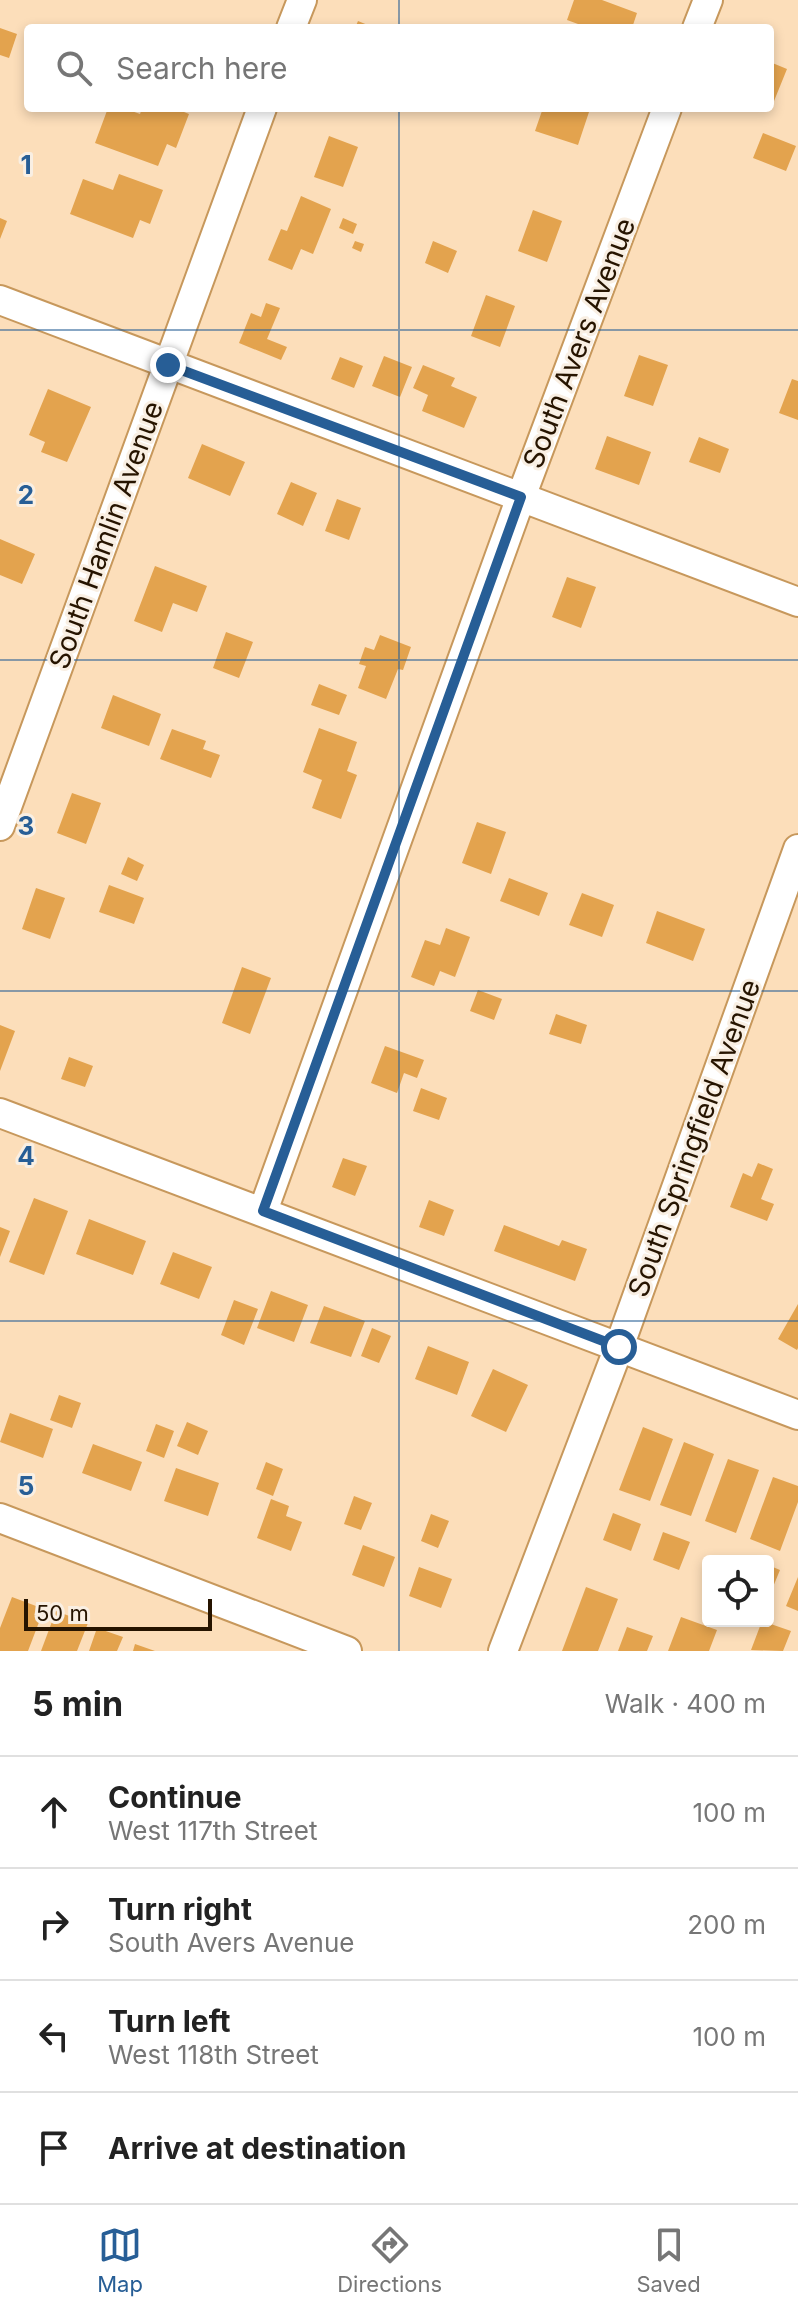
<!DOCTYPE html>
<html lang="en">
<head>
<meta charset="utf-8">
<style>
  :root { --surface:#fff; --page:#f2f2f2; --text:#222; --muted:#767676; --line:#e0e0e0; --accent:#275e96 }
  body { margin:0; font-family:Inter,sans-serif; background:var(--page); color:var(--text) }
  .controls { position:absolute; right:24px; bottom:24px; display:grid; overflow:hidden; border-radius:8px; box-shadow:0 4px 12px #0003 }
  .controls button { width:72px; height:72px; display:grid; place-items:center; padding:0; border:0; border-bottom:2px solid var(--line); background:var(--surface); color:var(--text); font:40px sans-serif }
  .scale { position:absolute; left:24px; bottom:20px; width:188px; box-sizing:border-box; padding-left:8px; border:4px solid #261400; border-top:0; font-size:22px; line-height:28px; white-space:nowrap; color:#261400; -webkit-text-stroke:6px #f9efe3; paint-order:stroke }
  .stop { position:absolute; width:24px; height:24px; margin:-18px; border:6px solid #275e96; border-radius:50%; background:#fff }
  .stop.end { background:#275e96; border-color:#fff; box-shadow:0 2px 8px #0008 }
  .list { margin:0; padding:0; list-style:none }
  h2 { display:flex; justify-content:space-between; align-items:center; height:104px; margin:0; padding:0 32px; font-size:34px }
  h2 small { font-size:26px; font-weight:400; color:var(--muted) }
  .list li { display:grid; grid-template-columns:52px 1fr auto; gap:24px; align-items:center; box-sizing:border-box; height:112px; padding:0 32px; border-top:2px solid var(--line) }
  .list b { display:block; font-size:30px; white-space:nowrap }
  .list p { margin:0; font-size:26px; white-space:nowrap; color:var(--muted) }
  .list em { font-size:26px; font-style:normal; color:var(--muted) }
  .icon { flex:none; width:44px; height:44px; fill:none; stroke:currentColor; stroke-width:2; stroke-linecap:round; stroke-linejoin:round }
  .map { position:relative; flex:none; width:798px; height:1651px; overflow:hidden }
  .search { position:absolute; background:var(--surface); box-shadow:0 4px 12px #0003; left:24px; right:24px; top:24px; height:88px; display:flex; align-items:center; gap:20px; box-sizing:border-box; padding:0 28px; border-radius:8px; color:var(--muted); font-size:30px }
  .sheet { height:552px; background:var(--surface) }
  nav { display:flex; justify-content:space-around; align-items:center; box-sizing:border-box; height:112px; border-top:2px solid var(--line); background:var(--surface); font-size:22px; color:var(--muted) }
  nav a { display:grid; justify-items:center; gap:4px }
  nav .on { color:var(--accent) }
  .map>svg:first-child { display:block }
  .building { fill:#e3a34e }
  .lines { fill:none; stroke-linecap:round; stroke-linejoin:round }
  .minor-casing { stroke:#c7985c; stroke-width:32 }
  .minor { stroke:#fff; stroke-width:28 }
  .route { stroke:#275e96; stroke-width:10 }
  .grid { fill:none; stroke:#275e96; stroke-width:2; stroke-opacity:0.55 }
  .labels { text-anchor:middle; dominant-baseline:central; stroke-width:6; stroke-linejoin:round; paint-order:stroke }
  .street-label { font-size:28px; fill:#261400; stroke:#f9efe3 }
  .grid-label { font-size:26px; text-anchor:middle; font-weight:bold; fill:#275e96; stroke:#f9efe3; stroke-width:6; stroke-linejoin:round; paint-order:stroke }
</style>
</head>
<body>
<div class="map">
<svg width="798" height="1651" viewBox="0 0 798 1651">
  <rect width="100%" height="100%" fill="#fcdeba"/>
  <path class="building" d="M574,0H602L637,13L632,28H589L567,20Z
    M358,21L375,28H355Z
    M0,28L17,34L9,58L0,55Z
    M770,62L787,69L772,106L770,105Z
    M108,108H123L140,114L142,108H174L189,114L176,148L167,144L158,166L95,143Z
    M543,108H577L589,112L578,145L535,131Z
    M763,133L796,146L786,171L753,158Z
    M329,136L358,147L343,187L314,177Z
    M119,174L163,190L150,224L140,220L133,238L70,214L83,179L113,190Z
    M301,196L331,209L313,254L301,249L292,270L268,260L281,229L287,231Z
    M533,210L562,221L547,262L518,251Z
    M0,218L7,221L0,239Z
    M343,218L357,224L353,234L339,228Z
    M355,241L364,244L361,252L352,248Z
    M433,241L457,251L448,273L425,263Z
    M486,295L515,306L500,347L471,336Z
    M266,303L280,308L267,339L287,347L281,360L239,343L251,313L261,317Z
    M639,355L668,365L653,406L624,396Z
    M384,356L412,367L400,397L372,386Z
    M340,357L363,366L354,388L331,379Z
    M423,365L455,378L451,386L477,397L464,428L422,411L428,395L413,388Z
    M792,379L798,381V420L779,413Z
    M48,389L91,407L67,462L41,452L45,442L29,435Z
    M607,436L651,452L639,485L595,469Z
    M699,437L729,449L720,473L689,462Z
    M202,444L245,462L230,496L188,478Z
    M291,482L317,493L303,526L277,514Z
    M337,499L361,508L349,540L325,531Z
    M0,539L35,554L22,584L0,575Z
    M155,566L207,586L197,612L173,603L162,632L134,621Z
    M567,577L596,587L581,628L552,617Z
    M226,632L253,642L239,678L213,668Z
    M380,635L411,647L403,670L398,669L386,699L358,688L366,666L359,664L365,647L374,650Z
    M319,684L347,695L339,715L311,705Z
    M113,695L161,714L149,746L101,728Z
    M319,728L357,742L347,771L357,775L341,819L312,808L322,780L303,772Z
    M172,729L206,741L203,749L220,755L211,778L160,759Z
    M72,793L101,803L86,844L57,833Z
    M477,822L506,832L491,874L462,863Z
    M128,857L144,865L137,881L121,874Z
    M509,878L548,893L539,916L500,901Z
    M109,885L144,898L134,924L99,912Z
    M36,888L65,898L50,939L22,929Z
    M582,893L614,905L602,937L569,925Z
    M657,911L705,929L693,961L646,943Z
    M446,928L470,937L455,977L440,971L434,986L411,977L425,940L440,945Z
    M242,967L271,978L250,1034L222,1023Z
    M478,990L502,999L494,1020L470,1011Z
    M556,1014L587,1025L581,1044L549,1034Z
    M0,1025L15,1031L0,1071Z
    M385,1046L424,1060L417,1078L404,1073L397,1093L371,1083Z
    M69,1057L93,1066L85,1087L61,1079Z
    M421,1088L447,1098L439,1120L413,1111Z
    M343,1158L367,1166L355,1196L332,1187Z
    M758,1163L773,1169L761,1199L774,1204L767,1221L730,1207L743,1173L752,1177Z
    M34,1198L68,1211L44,1275L9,1262Z
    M429,1200L454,1210L444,1236L419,1227Z
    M89,1219L146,1241L133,1275L76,1254Z
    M504,1225L559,1246L562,1240L587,1249L575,1281L494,1251Z
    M0,1227L10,1231L0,1257Z
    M173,1252L212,1267L199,1299L160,1284Z
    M271,1291L308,1305L294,1342L257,1328Z
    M234,1300L258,1309L244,1345L221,1335Z
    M798,1304V1348L797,1350L778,1339Z
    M324,1306L365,1321L351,1357L310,1343Z
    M372,1328L391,1336L379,1363L361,1356Z
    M428,1346L469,1362L457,1395L415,1379Z
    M493,1369L528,1385L506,1432L471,1416Z
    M59,1395L81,1403L72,1428L50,1420Z
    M10,1413L53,1429L43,1458L0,1442Z
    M187,1422L208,1431L198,1455L177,1446Z
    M156,1424L174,1431L164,1458L146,1451Z
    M643,1427L673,1439L650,1501L619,1490Z
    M684,1442L714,1454L691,1516L660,1505Z
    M93,1444L142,1462L131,1491L82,1473Z
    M728,1459L759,1470L736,1533L705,1521Z
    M266,1462L283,1469L273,1496L256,1489Z
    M176,1468L219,1483L208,1516L164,1501Z
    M773,1477L798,1486V1502L780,1551L750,1539Z
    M354,1496L372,1503L361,1530L344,1524Z
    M271,1499L289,1506L286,1516L302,1522L291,1551L257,1538Z
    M613,1513L641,1524L631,1551L603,1540Z
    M431,1514L449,1521L438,1548L421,1541Z
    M663,1532L690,1542L679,1570L653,1560Z
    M363,1545L395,1557L384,1587L352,1575Z
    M768,1565L780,1570L768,1599Z
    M419,1567L452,1579L441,1608L409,1596Z
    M798,1577V1611L786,1606Z
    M586,1587L618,1599L598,1651H562Z
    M12,1597L44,1609L28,1651H0V1628Z
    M56,1611L88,1623L77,1651H41Z
    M681,1617L717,1630L709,1651H668Z
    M762,1621L791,1631L783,1651L751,1650Z
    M627,1627L653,1636L647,1651H618Z
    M97,1628L123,1637L117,1651H89Z
    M135,1644L155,1651H133Z"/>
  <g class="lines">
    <g class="minor-casing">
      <path id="minor" d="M291,28L302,0
        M697,28L708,0
        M0,300L798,602
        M0,826L262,108
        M0,1113L798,1415
        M263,1211L521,497L667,108
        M0,1518L347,1651
        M503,1651L619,1347L798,849"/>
    </g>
    <use href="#minor" class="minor"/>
  </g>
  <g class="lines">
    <path class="route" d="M168,365L521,497L263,1211L619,1347"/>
  </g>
  <path class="grid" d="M399,0V28M399,108V1651M0,330H798M0,660H798M0,991H798M0,1321H798"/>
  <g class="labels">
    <g class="street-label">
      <text transform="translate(579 343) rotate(-69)">South Avers Avenue</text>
      <text transform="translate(106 535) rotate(-70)">South Hamlin Avenue</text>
      <text transform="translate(694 1138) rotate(-70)">South Springfield Avenue</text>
    </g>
  </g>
  <g class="grid-label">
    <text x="26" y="174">1</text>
    <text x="26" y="504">2</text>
    <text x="26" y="835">3</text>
    <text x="26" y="1165">4</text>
    <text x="26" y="1495">5</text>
  </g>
</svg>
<div class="controls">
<button><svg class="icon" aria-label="locate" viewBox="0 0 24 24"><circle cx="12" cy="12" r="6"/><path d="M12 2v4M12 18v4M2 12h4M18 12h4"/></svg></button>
</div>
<div class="scale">50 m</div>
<div class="stop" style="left:619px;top:1347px"></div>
<div class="stop end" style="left:168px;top:365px"></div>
<div class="search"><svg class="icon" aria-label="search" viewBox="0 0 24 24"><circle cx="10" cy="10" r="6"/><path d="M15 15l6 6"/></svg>Search here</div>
</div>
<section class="sheet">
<h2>5 min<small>Walk · 400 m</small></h2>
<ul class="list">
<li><svg class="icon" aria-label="ahead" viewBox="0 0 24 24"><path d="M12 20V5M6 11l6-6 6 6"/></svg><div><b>Continue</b><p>West 117th Street</p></div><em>100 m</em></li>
<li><svg class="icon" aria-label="right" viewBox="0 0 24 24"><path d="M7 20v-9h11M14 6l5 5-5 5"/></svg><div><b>Turn right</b><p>South Avers Avenue</p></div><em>200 m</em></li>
<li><svg class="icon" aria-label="left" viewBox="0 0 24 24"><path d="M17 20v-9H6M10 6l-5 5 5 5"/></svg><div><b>Turn left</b><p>West 118th Street</p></div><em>100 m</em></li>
<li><svg class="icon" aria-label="arrive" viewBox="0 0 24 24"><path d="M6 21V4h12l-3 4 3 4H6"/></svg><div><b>Arrive at destination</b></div></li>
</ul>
</section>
<nav>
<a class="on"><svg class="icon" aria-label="map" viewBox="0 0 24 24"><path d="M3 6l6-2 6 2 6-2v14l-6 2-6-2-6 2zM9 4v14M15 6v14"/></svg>Map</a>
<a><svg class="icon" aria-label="directions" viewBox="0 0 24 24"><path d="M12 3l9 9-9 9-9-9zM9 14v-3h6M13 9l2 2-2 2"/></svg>Directions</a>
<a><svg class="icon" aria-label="saved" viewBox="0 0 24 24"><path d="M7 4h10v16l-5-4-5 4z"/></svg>Saved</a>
</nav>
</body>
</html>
